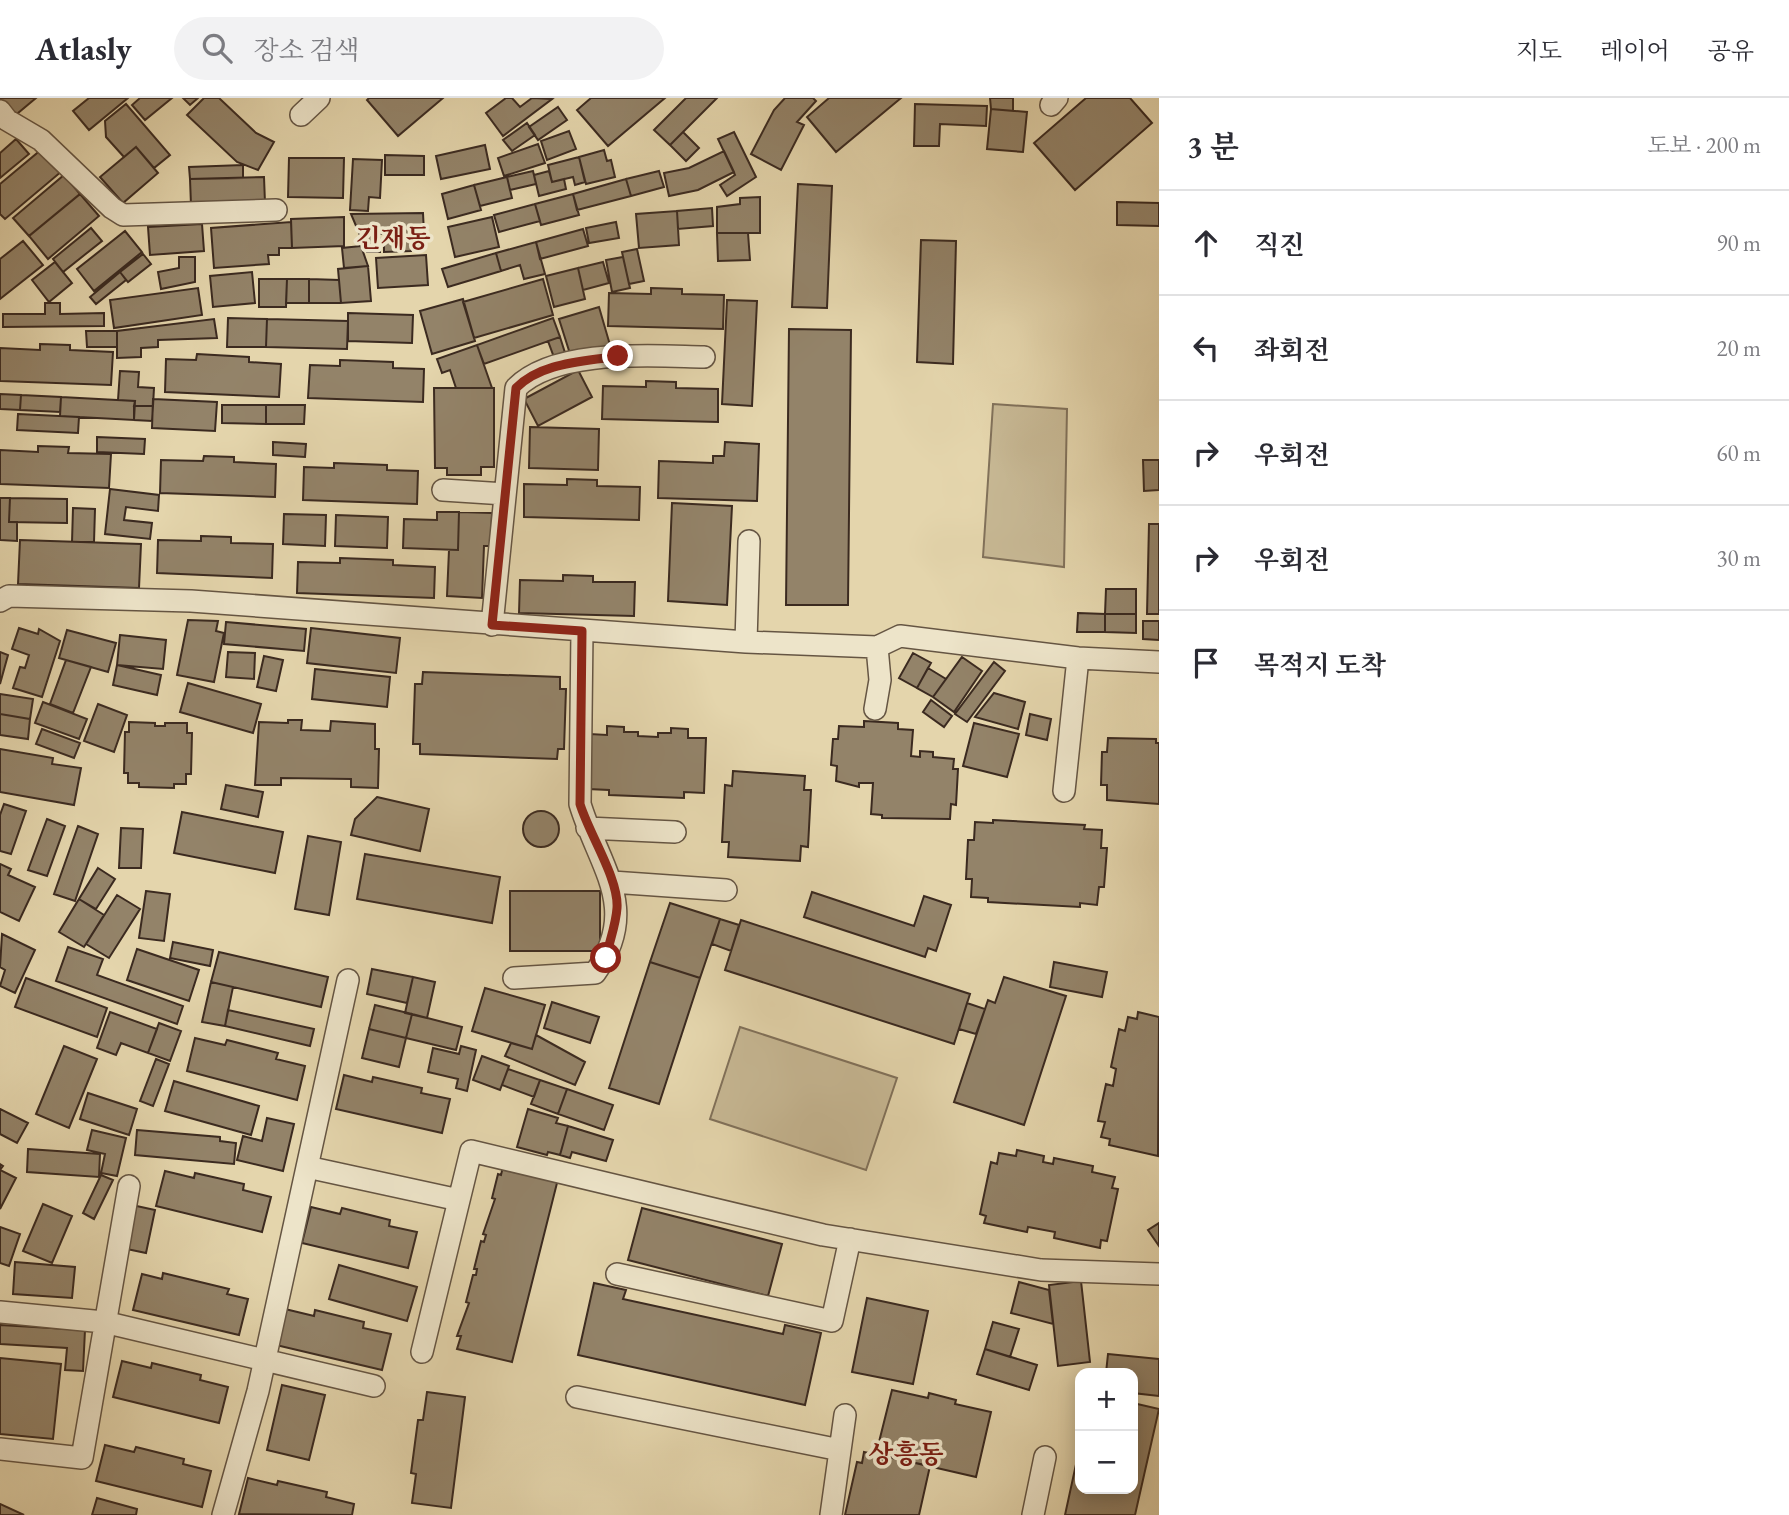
<!DOCTYPE html>
<html lang="ko">
<head>
<meta charset="utf-8">
<style>
  :root { --surface:#fff; --page:#f2f2f3; --text:#2b2b33; --muted:#7c7c81; --line:#e1e1e2 }
  body { margin:0; font-family:"EB Garamond","Noto Serif KR",serif; background:var(--page); color:var(--text) }
  .controls { position:absolute; right:21px; bottom:21px; display:grid; overflow:hidden; border-radius:14px; box-shadow:0 4px 18px #0003 }
  .controls button { width:63px; height:63px; display:grid; place-items:center; padding:0; border:0; border-bottom:2px solid var(--line); background:var(--surface); color:var(--text); font:35px sans-serif }
  .stop { position:absolute; width:21px; height:21px; margin:-16px; border:5px solid #8f2418; border-radius:50%; background:#fff }
  .stop.end { background:#8f2418; border-color:#fff; box-shadow:0 2px 7px #0008 }
  .list { margin:0; padding:0; list-style:none }
  h2 { display:flex; justify-content:space-between; align-items:center; height:91px; margin:0; padding:0 28px; font-size:30px }
  h2 small { font-size:23px; font-weight:400; color:var(--muted) }
  .list li { display:grid; grid-template-columns:46px 1fr auto; gap:21px; align-items:center; box-sizing:border-box; height:105px; padding:0 28px; border-top:2px solid var(--line) }
  .list b { display:block; font-size:26px; white-space:nowrap }
  .list em { font-size:23px; font-style:normal; color:var(--muted) }
  .icon { flex:none; width:38px; height:38px; fill:none; stroke:currentColor; stroke-width:2; stroke-linecap:round; stroke-linejoin:round }
  .map { position:relative; flex:none; width:1159px; height:1417px; overflow:hidden }
  header { display:flex; align-items:center; gap:42px; box-sizing:border-box; height:98px; padding:0 35px; background:var(--surface); border-bottom:2px solid var(--line) }
  header strong { font-size:33px }
  nav { display:flex; gap:38px; margin-inline-start:auto; font-size:24px }
  .search { width:490px; height:63px; background:var(--page); display:flex; align-items:center; gap:18px; box-sizing:border-box; padding:0 24px; border-radius:38px; color:var(--muted); font-size:26px }
  main { display:flex }
  aside { flex:1; background:var(--surface) }
  .map>svg:first-child { display:block }
  .green { fill:#c7b894; stroke:#81715a; stroke-width:2 }
  .building { fill:#938369; stroke:#3b2a20; stroke-width:2 }
  .lines { fill:none; stroke-linecap:round; stroke-linejoin:round }
  .street-casing { stroke:#655543; stroke-width:24 }
  .street { stroke:#ede4c9; stroke-width:21 }
  .route { stroke:#8f2418; stroke-width:9 }
  .labels { text-anchor:middle; dominant-baseline:central; stroke-width:7; stroke-linejoin:round; paint-order:stroke }
  .quarter-label { font-size:26px; font-weight:bold; fill:#7a1f14; stroke:#ede4c9 }
</style>
</head>
<body>
<header>
<strong>Atlasly</strong>
<div class="search"><svg class="icon" aria-label="search" viewBox="0 0 24 24"><circle cx="10" cy="10" r="6"/><path d="M15 15l6 6"/></svg>장소 검색</div>
<nav><a>지도</a><a>레이어</a><a>공유</a></nav>
</header>
<main>
<div class="map">
<svg width="1159" height="1417" viewBox="0 0 1159 1417">
  <rect width="100%" height="100%" fill="#e4d5ac"/>
  <filter id="stains"><feTurbulence type="fractalNoise" baseFrequency=".00286" numOctaves="4"/><feColorMatrix values="0 0 0 0 .2 0 0 0 0 .09 0 0 0 0 .02 0 0 0 .5 -.17"/></filter>
  <radialGradient id="worn" r=".72"><stop offset=".6" stop-color="#630" stop-opacity="0"/><stop offset="1" stop-color="#630" stop-opacity=".3"/></radialGradient>
  <path class="green" d="M993,306L1067,311L1064,469L983,459Z
    M740,929L897,980L866,1072L710,1021Z"/>
  <path class="building" d="M0,0H36L12,20L0,5Z
    M89,0H128L89,32L73,13Z
    M140,0H172L145,22L132,7Z
    M183,0H198L190,7Z
    M204,0H219L256,35L274,44L258,72L237,64L187,17Z
    M369,0H443L398,38L367,2Z
    M506,0H512L520,9L532,0L552,1L503,38L486,15Z
    M591,0H665L608,48L577,12Z
    M686,0H717L670,47L654,32Z
    M785,0H813L816,3L797,24L804,27L781,72L751,56L774,12Z
    M829,0H901L836,54L807,19Z
    M990,0H1013V13L991,11Z
    M1086,0H1130L1152,25L1075,92L1034,45Z
    M126,6L170,57L154,70L136,49L124,59L106,39L105,23Z
    M915,6L987,8L986,28L940,26L939,48H914Z
    M558,9L567,22L538,42L529,29Z
    M991,11L1027,14L1023,54L987,51Z
    M527,25L535,37L512,53L503,42Z
    M569,33L576,51L547,62L541,43Z
    M683,34L699,50L686,63L670,47Z
    M734,34L756,79L727,98L720,87L735,77L718,41Z
    M16,41L29,56L0,80V55Z
    M538,46L545,65L504,78L498,60Z
    M485,47L490,71L441,81L436,58Z
    M136,49L158,75L123,105L100,79Z
    M42,51L62,73L5,121L0,116V86Z
    M604,52L607,63L611,62L615,79L586,86L579,59Z
    M724,53L734,74L698,92L669,98L664,75L689,70Z
    M385,57L424,58V77H385Z
    M579,59L585,84L575,87L573,79L552,84L548,67Z
    M289,60H344L343,100L288,99Z
    M353,61L382,62L380,100L369,99L368,113L350,112Z
    M243,67V80L190,81L189,69Z
    M533,73L536,86L510,92L507,79Z
    M549,73L552,84L564,81L566,91L539,98L534,77Z
    M659,73L664,89L631,98L626,81Z
    M64,77L80,96L29,138L13,120Z
    M264,79L265,105L191,107L190,81Z
    M507,79L512,100L480,108L474,87Z
    M626,81L631,98L577,112L573,96Z
    M798,86L832,88L827,210L792,209Z
    M474,87L481,112L448,121L442,96Z
    M80,96L99,118L48,161L29,138Z
    M573,96L579,117L541,127L535,106Z
    M760,99V135H717V109L740,106V100Z
    M1117,104L1159,105V128L1117,127Z
    M535,106L540,123L499,134L494,117Z
    M712,110L713,128L678,131L677,113Z
    M677,113L679,147L639,150L636,116Z
    M423,115L424,135L411,136V153L384,154V136H379L380,154H367L351,116Z
    M344,119V148L292,150L291,121Z
    M492,119L499,149L455,159L448,129Z
    M291,124L292,150H279V157H268L269,166L214,170L211,130Z
    M616,124L619,140L589,145L586,130Z
    M202,126L204,153L150,157L148,129Z
    M91,130L102,143L63,174L53,161Z
    M583,131L588,148L540,161L536,144Z
    M125,133L142,154L94,193L77,171Z
    M717,135H748L750,162L718,163Z
    M921,142L956,143L953,266L917,264Z
    M23,143L43,167L0,201V161Z
    M536,144L545,176L524,181L520,167L501,173L496,155Z
    M361,148L368,168L344,170L342,150Z
    M637,151L644,183L629,186L622,154Z
    M496,155L501,173L448,189L442,171Z
    M143,156L151,166L128,184L120,174Z
    M426,157L428,187L378,190L376,160Z
    M179,159H195V184L161,191L158,174L179,170Z
    M623,159L630,190L612,194L606,162Z
    M55,164L72,185L49,204L32,182Z
    M603,164L609,185L583,192L578,170Z
    M368,168L371,203L341,205L338,171Z
    M578,170L585,201L554,209L546,178Z
    M120,174L126,182L96,206L90,199Z
    M252,174L255,205L213,209L210,178Z
    M259,181H287L286,209H259Z
    M287,181H309V205H286Z
    M309,181L339,182L341,205H309Z
    M543,181L553,217L474,240L463,204Z
    M198,190L202,217L114,230L110,202Z
    M651,190L682,191V196L724,197L723,231L608,228L609,195L651,196Z
    M463,201L475,243L432,256L420,213Z
    M727,202L757,203L752,308L722,306Z
    M45,205H60V216L104,215V228L3,229V216H45Z
    M599,209L610,247L571,259L559,221Z
    M348,215L413,217L412,245L348,243Z
    M228,220L267,221L266,249H227Z
    M553,220L560,239L484,266L477,247Z
    M214,221L217,240L158,242V249L141,250V259L117,260V233Z
    M267,221L348,223L347,251L266,249Z
    M789,231L851,232L848,507H786Z
    M86,233H117V249H87Z
    M560,239L566,258L555,262L548,243Z
    M40,246L70,247V252L113,254L111,287L0,283V250L40,252Z
    M477,247L492,290H456L450,272L442,275L437,261Z
    M197,256L249,259V264L281,266L279,299L165,294L166,261L196,262Z
    M340,262L393,264V270L424,271L423,304L308,300L310,267L340,268Z
    M578,272L592,299L538,328L524,301Z
    M120,273L139,274L138,289L154,290L153,308H134L135,303L118,302Z
    M646,283L676,284V290L718,291V324L602,321L603,288L646,289Z
    M434,290H494V369H481V377H447V370H435Z
    M0,296L21,297L20,312L0,311Z
    M21,297L61,299L60,314L20,312Z
    M61,299L135,303L134,322L60,318Z
    M153,301L217,304L215,333L152,330Z
    M222,307H266V326L222,325Z
    M266,307H305L304,326H266Z
    M134,308H153L152,323L134,322Z
    M18,316L79,319L78,335L17,332Z
    M530,329L599,331L598,372L529,370Z
    M97,339L145,341L144,356L97,354Z
    M273,344L306,346L305,359L273,357Z
    M725,344L759,346L757,403L658,400L659,363L713,365V358H724Z
    M38,348L69,349L68,355L111,356L109,390L0,386V352L38,354Z
    M204,358L234,359V364L276,366L275,399L160,395L161,362L203,363Z
    M1143,362H1159V392L1144,393Z
    M334,365L387,367V372L418,373L417,406L303,402L304,369L334,370Z
    M567,381L597,382V388L640,389L639,422L524,419V386L567,387Z
    M110,391L159,397L158,413L126,409L124,422L152,425L150,441L105,436Z
    M0,400H10L9,424H17V443L0,442Z
    M10,400L67,401V425L9,424Z
    M672,405L732,408L727,507L668,503Z
    M73,410L95,411L94,444H72Z
    M437,414H459L458,452L403,450L404,421L437,422Z
    M459,414L492,415L491,448H484L482,500L447,498L449,452H458Z
    M284,416L326,417L325,448L283,446Z
    M336,417L388,419L387,450L335,448Z
    M1149,426H1159V516H1147Z
    M201,438L231,439V445L273,446L272,480L157,475L158,442L201,443Z
    M20,442L141,446L139,490L18,486Z
    M340,460L393,462V467L435,469L434,500L297,495L298,464L340,465Z
    M563,477L593,478V484H635L634,518L519,515L520,482L563,483Z
    M1106,491H1136V516H1105Z
    M1078,515L1105,516V534H1077Z
    M1105,516H1136V535L1105,534Z
    M188,522L218,523L216,533L224,535L214,584L177,577Z
    M1143,523H1159V542L1143,541Z
    M226,524L306,531L304,553L224,546Z
    M19,530L38,536L39,531L60,543L42,599L13,590L20,569L25,570L29,557L12,551Z
    M311,530L400,540L396,575L307,565Z
    M67,532L116,545L108,574L59,560Z
    M120,537L166,542L163,571L117,567Z
    M0,554L8,557L0,586Z
    M228,554L255,555L254,581L226,579Z
    M913,555L931,565L917,590L899,580Z
    M264,558L283,562L276,593L257,589Z
    M962,559L982,573L954,614L933,599Z
    M66,562L91,569L73,615L50,606Z
    M994,564L1005,573L967,624L955,616Z
    M117,567L161,577L157,597L113,587Z
    M928,570L946,581L933,599L917,590Z
    M315,571L390,579L387,609L312,601Z
    M423,574L560,579V591H566L564,651H558L557,661L420,656V646H413L415,586H422Z
    M188,585L261,606L253,635L180,614Z
    M994,595L1025,604L1018,631L975,619Z
    M0,596L33,601L30,621L0,616Z
    M931,602L952,618L944,629L923,614Z
    M43,604L87,621L79,641L35,625Z
    M98,606L127,617L114,654L84,643Z
    M0,616L30,621L28,641L0,637Z
    M1030,616L1051,621L1047,642L1026,637Z
    M288,622H302L301,632L330,633L331,623L375,626V651H379L378,690L351,689V681L281,680V687H255L259,624L288,625Z
    M864,623L898,625V631L913,632L911,658L920,659V653L933,654V659L954,661L953,671H958L956,707L951,706L950,721L882,720V717L871,716L873,685H859V689L836,683L837,668L831,667L833,641H838L839,628L864,629Z
    M129,624L155,625V628H165V625H187V635H192L191,676H186V686H174V690L139,689V685H128V675H124L125,634H129Z
    M974,625L1019,636L1007,679L963,668Z
    M607,628L624,629V634H638V638L658,639V635H671V630L688,631V640H706L704,695L684,694V700L609,697V692L588,691L590,636L607,637Z
    M42,631L80,645L74,660L36,646Z
    M1108,640L1156,641V645H1159V706L1107,702V687H1101L1102,654H1107Z
    M0,651L53,660L52,666L81,670L74,707L0,694Z
    M733,673L805,678L804,692H811L808,749L801,748L800,763L728,759L729,744H722L725,687L732,688Z
    M226,687L263,694L258,719L221,711Z
    M377,699L429,711L420,753L351,737L355,721Z
    M4,706L26,713L11,756L0,753V717Z
    M523 731a18 18 0 1 1 36 0a18 18 0 1 1-36 0Z
    M182,714L283,734L275,775L174,755Z
    M47,721L65,728L47,778L28,772Z
    M993,722L1085,727L1084,731L1102,732L1101,750H1107L1104,789H1099L1097,807L1080,805V809L988,804V800L971,799L972,781H966L968,742H974L975,724L993,725Z
    M78,728L98,736L75,803L54,796Z
    M121,730L143,731L141,770H119Z
    M308,738L341,744L329,817L295,811Z
    M365,756L500,779L492,825L357,801Z
    M0,766L11,771L8,777L35,789L19,823L0,814Z
    M98,770L115,781L96,811L79,801Z
    M146,793L170,796L164,843L139,840Z
    M510,793H600V853H510Z
    M812,794L914,828L924,798L951,807L936,853L928,850L925,859L804,819Z
    M117,797L140,811L109,860L86,846Z
    M79,801L104,817L84,849L59,834Z
    M670,805L720,821L700,880L650,864Z
    M720,821L739,827L731,853L712,846Z
    M741,822L970,896L954,946L725,872Z
    M2,836L35,852L15,895L0,888L5,872L0,869Z
    M173,844L213,852L210,868L170,860Z
    M68,849L103,861L97,877L183,908L177,926L56,883Z
    M137,851L199,872L189,903L127,882Z
    M219,854L328,879L321,909L211,884Z
    M650,864L700,880L659,1006L609,990Z
    M1054,864L1107,874L1102,899L1050,889Z
    M372,871L413,879L407,905L367,896Z
    M413,879L435,884L427,920L405,915Z
    M1004,879L1066,898L1024,1027L954,1004L988,902L995,905Z
    M26,880L107,910L97,939L15,909Z
    M211,884L233,889L225,928L202,924Z
    M485,890L545,907L532,951L472,933Z
    M552,904L599,919L590,945L544,930Z
    M967,905L985,911L976,936L959,931Z
    M375,907L412,916L406,940L369,931Z
    M228,912L314,931L310,948L225,928Z
    M110,914L157,931L148,955L121,945L116,957L97,950Z
    M1138,914L1159,919L1158,1058L1109,1047L1110,1041L1101,1039L1105,1024L1098,1023L1106,986L1113,988L1116,971L1111,969L1119,931L1125,933L1128,919L1137,921Z
    M412,916L462,929L456,952L406,940Z
    M159,925L181,933L170,963L148,955Z
    M369,931L406,940L399,969L362,960Z
    M536,937L585,964L575,987L505,958L511,945L532,951Z
    M195,940L225,947L227,942L278,955L276,961L305,968L297,1002L187,973Z
    M64,948L97,961L69,1030L36,1016Z
    M461,948L476,952L467,993L456,990L458,981L428,974L433,950L459,956Z
    M482,958L509,968L500,992L473,982Z
    M156,961L169,966L153,1008L140,1003Z
    M508,971L540,982L534,999L502,987Z
    M344,977L372,984L373,979L422,990L421,995L450,1001L442,1035L336,1011Z
    M540,982L567,991L558,1016L531,1006Z
    M174,983L259,1008L251,1037L165,1013Z
    M567,991L613,1007L604,1032L558,1016Z
    M88,995L137,1011L129,1037L80,1021Z
    M0,1011L28,1025L17,1045L0,1036Z
    M528,1011L558,1020L556,1025L568,1028L560,1057L548,1054L547,1057L517,1049Z
    M267,1020L294,1026L283,1073L237,1062L243,1038L262,1043Z
    M568,1028L613,1042L606,1063L572,1054L570,1060L560,1057Z
    M92,1032L126,1040L117,1078L101,1075L105,1056L87,1052Z
    M137,1032L220,1039V1043L236,1045L234,1066L135,1057Z
    M28,1051L100,1056L99,1079L27,1074Z
    M1017,1052L1044,1058L1043,1064L1053,1066L1054,1060L1093,1068L1092,1074L1115,1079L1112,1090L1118,1091L1107,1143L1101,1142L1100,1150L1054,1140L1055,1134L1028,1129L1027,1134L984,1125L986,1118L980,1116L991,1064L997,1066L999,1055L1016,1058Z
    M504,1064L559,1077L512,1264L457,1251L461,1238H457L469,1205L466,1204L473,1177H476L477,1171H474L481,1143L484,1144L486,1137L483,1136L495,1101L492,1100L498,1076L501,1077Z
    M0,1066L3,1068L0,1072L16,1080L0,1111Z
    M165,1073L194,1080L195,1075L244,1086L243,1092L271,1099L262,1134L156,1108Z
    M101,1077L113,1082L94,1121L83,1115Z
    M43,1106L72,1118L52,1165L23,1153Z
    M132,1107L155,1112L146,1155L122,1150Z
    M311,1109L340,1116L342,1110L390,1122L389,1128L417,1134L408,1170L302,1145Z
    M642,1110L782,1146L768,1198L628,1162Z
    M1159,1125V1148L1148,1132Z
    M0,1129L20,1136L9,1168L0,1165Z
    M15,1164L75,1169L72,1200L13,1196Z
    M339,1167L417,1189L407,1223L329,1201Z
    M163,1175L229,1191L227,1196L248,1201L239,1237L133,1212L142,1176L162,1181Z
    M1081,1183L1090,1264L1058,1268L1049,1187Z
    M1019,1184L1049,1192L1053,1226L1011,1215Z
    M594,1185L626,1192L623,1201L783,1236L785,1227L821,1235L805,1307L578,1257Z
    M867,1200L928,1213L913,1286L852,1274Z
    M285,1211L314,1218L315,1212L364,1224L363,1230L391,1236L382,1272L276,1247Z
    M993,1224L1019,1231L1010,1259L985,1251Z
    M0,1227L85,1232L83,1273L65,1272L67,1250L0,1246Z
    M985,1251L1037,1267L1029,1292L977,1276Z
    M1108,1256L1159,1261V1298L1133,1295V1275H1106Z
    M0,1260L61,1266L53,1341L0,1336Z
    M122,1263L151,1270L152,1265L201,1277L200,1282L228,1289L219,1325L113,1299Z
    M282,1287L325,1297L309,1362L267,1352Z
    M892,1292L928,1300L929,1295L956,1302L955,1306L991,1314L976,1379L876,1356Z
    M427,1294L465,1299L451,1410L412,1405L416,1376L411,1375L418,1322H423Z
    M1133,1305L1159,1311L1135,1417H1065L1080,1348V1391H1133Z
    M105,1347L134,1354L136,1349L184,1361L183,1366L211,1373L202,1409L96,1383Z
    M864,1354L930,1368L919,1417H845L857,1364L862,1365Z
    M248,1380L277,1387L278,1383L327,1394L326,1399L354,1406L352,1417L239,1416Z
    M97,1400L137,1411L136,1417H92Z
    M0,1406L24,1417H0Z"/>
  <g class="lines">
    <g class="street-casing">
      <path id="street" d="M1051,7L1057,0
        M0,13L7,22L41,42L112,110L123,117L276,112
        M301,17L319,0
        M443,392L505,396
        M0,503L9,498L191,503L746,544L877,549L900,538L1078,560L1159,564
        M492,527L516,290C556,250 651,258 704,259
        M746,544L749,443
        M875,611L880,582L877,549
        M1064,693L1078,560
        M587,730L675,734
        M612,784L726,792
        M514,880L595,875C641,810 599,769 580,706L582,533
        M307,1069L459,1102
        M617,1176L832,1223L850,1141
        M0,1214L104,1224L374,1288
        M422,1254L471,1053L823,1137L1041,1172L1159,1176
        M577,1299L840,1352
        M0,1351L82,1360L129,1088
        M223,1417L258,1293L348,882
        M831,1417L845,1317
        M1033,1417L1045,1359"/>
    </g>
    <use href="#street" class="street"/>
  </g>
  <g class="lines">
    <path class="route" d="M606,860C609,844 616,827 617,810C619,781 589,736 580,706L582,533L492,527L516,290C542,264 583,264 618,258"/>
  </g>
  <g class="labels">
    <g class="quarter-label">
      <text x="393" y="140">긴재동</text>
      <text x="906" y="1356">상흥동</text>
    </g>
  </g>
  <rect width="100%" height="100%" filter="url(#stains)"/>
  <rect width="100%" height="100%" fill="url(#worn)"/>
</svg>
<div class="controls">
<button>+</button>
<button>−</button>
</div>
<div class="stop" style="left:606px;top:860px"></div>
<div class="stop end" style="left:618px;top:258px"></div>
</div>
<aside>
<h2>3 분<small>도보 · 200 m</small></h2>
<ul class="list">
<li><svg class="icon" aria-label="ahead" viewBox="0 0 24 24"><path d="M12 20V5M6 11l6-6 6 6"/></svg><div><b>직진</b></div><em>90 m</em></li>
<li><svg class="icon" aria-label="left" viewBox="0 0 24 24"><path d="M17 20v-9H6M10 6l-5 5 5 5"/></svg><div><b>좌회전</b></div><em>20 m</em></li>
<li><svg class="icon" aria-label="right" viewBox="0 0 24 24"><path d="M7 20v-9h11M14 6l5 5-5 5"/></svg><div><b>우회전</b></div><em>60 m</em></li>
<li><svg class="icon" aria-label="right" viewBox="0 0 24 24"><path d="M7 20v-9h11M14 6l5 5-5 5"/></svg><div><b>우회전</b></div><em>30 m</em></li>
<li><svg class="icon" aria-label="arrive" viewBox="0 0 24 24"><path d="M6 21V4h12l-3 4 3 4H6"/></svg><div><b>목적지 도착</b></div></li>
</ul>
</aside>
</main>
</body>
</html>
